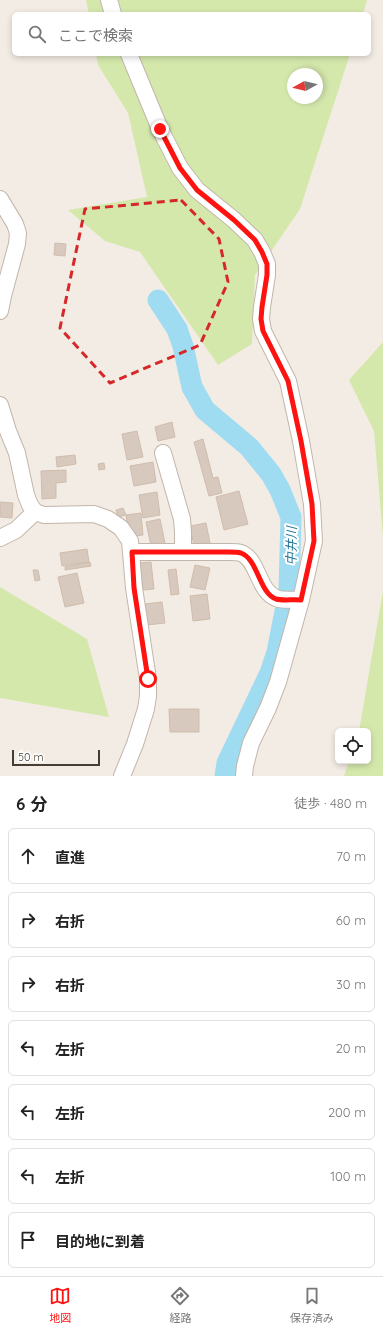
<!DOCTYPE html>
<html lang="ja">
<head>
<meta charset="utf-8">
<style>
  :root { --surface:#fff; --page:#f6f6f6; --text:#222; --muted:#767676; --line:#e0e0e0; --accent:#fe1310 }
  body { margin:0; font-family:Quicksand,"Noto Sans JP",sans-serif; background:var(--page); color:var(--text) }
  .controls { position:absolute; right:12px; bottom:12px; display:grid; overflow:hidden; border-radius:6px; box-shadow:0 2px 6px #0003 }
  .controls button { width:36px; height:36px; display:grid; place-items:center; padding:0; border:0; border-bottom:1px solid var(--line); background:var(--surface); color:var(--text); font:20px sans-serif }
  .compass { position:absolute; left:287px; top:68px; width:36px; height:36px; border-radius:50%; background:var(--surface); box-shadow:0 2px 6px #0003; rotate:262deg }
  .scale { position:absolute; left:12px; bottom:10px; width:88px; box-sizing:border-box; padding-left:4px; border:2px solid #453c34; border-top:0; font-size:11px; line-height:14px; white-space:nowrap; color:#453c34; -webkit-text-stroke:3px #fff; paint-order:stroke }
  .stop { position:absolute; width:12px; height:12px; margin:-9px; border:3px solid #fe1310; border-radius:50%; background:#fff }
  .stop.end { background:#fe1310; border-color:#fff; box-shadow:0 1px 4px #0008 }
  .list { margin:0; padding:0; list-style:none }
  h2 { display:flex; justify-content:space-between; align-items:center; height:52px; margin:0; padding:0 16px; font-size:17px }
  h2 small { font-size:13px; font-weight:400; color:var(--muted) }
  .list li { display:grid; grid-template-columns:26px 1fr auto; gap:12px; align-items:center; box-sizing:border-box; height:56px; margin:0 8px 8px; padding:0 8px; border:1px solid var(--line); border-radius:6px }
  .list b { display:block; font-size:15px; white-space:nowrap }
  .list em { font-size:13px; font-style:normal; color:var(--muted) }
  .icon { flex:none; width:22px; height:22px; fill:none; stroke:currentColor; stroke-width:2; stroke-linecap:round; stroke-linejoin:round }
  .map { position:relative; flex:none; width:383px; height:776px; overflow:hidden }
  .search { position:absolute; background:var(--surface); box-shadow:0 2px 6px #0003; left:12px; right:12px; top:12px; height:44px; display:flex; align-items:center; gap:10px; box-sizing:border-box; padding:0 14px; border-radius:6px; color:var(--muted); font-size:15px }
  .sheet { height:500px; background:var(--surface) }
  nav { display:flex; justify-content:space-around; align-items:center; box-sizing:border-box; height:56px; border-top:1px solid var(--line); background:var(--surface); font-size:11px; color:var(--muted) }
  nav a { display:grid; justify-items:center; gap:2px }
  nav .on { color:var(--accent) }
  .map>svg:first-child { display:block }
  .green { fill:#d5e8ac; fill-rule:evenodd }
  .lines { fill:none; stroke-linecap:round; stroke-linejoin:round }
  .river { stroke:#9fdbf1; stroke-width:21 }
  .building { fill:#d7c9bd; stroke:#cfbdad }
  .minor-casing { stroke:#c1b6aa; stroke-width:18 }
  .minor { stroke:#fff; stroke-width:16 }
  .route { stroke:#fe1310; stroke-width:5 }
  .marked { fill:none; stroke:#d62828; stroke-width:3; stroke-dasharray:8 5; stroke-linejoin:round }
  .labels { text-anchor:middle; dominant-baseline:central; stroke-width:4; stroke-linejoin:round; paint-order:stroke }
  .water-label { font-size:13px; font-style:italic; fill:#287a9a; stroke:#fff }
</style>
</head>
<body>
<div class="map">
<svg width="383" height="776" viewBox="0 0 383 776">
  <rect width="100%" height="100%" fill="#f3ece4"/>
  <path class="green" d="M86,0H367L363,14H89Z
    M96,54H350L300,209L255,275L252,344L218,365L140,252L105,241L68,210L147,197L128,113L98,65ZM293,74H317V98H293Z
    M383,342V537L374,431L349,380Z
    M0,587L87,639L109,717L0,698Z
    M383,591V776H344L349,761H368V731H359Z"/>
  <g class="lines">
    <path class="river" d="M158,300L177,329L183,346L192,387L205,410L249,447L271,474L280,490L291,517L289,591L277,652L270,673L227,763L225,776"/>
  </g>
  <path class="building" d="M55,243L66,244L65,256L54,255Z
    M172,422L175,437L158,441L155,427Z
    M137,431L143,457L127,460L122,434Z
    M203,439L213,478L218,477L222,493L209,496L194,442Z
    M75,455L76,464L57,467L56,457Z
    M153,462L156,482L134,486L130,466Z
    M104,463L105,469L99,470L98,464Z
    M66,470V482L56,483V498L42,499L41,471Z
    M239,491L248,524L224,530L216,497Z
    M157,492L160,515L143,518L139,495Z
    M0,502L13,503L12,518L0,517Z
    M123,508L126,515L118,517L116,510Z
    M141,513L143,535L129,537L126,515Z
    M160,519L165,543L151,546L146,522Z
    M206,523L210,543L194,546L190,526Z
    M87,549L89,562L62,566L60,553Z
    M90,562L91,566L65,570V567Z
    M151,562L154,589L143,590L139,563Z
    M195,565L210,568L205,590L190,587Z
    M176,569L179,594L171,595L168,570Z
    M33,570H38L40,580L35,581Z
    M77,573L84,603L65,607L58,577Z
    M207,594L210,619L193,621L190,596Z
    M162,602L165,623L147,625L145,604Z
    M169,709H199V732H170Z"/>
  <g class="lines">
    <g class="minor-casing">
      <path id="minor" d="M109,0L113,14
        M129,54L160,129L180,168L197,190L234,220L255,240L262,252L267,264V275L262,307L261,319L263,331L288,381L301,441L312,504L314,541L301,600L278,682L268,708L251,743L245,766L244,776
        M0,199L15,224L18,233L17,244L3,296L0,311
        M0,405L8,431L17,453L26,495L30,505L35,512L44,515L94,514L108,519L121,528L130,541L134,588L148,679V696L146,709L135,744L122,776
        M163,453L182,519L183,532V552
        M0,538L16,530L35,512
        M132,552H229C233,552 238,552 241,553C258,559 258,591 276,598C282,601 293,599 301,600"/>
    </g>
    <use href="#minor" class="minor"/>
  </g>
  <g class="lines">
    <path class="route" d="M148,679L134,588L132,552H229C233,552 237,552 241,553C258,559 259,593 276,599C283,601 294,599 301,600L314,541L312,504L301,441L288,381L263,331L261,319L262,307L267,275V264L262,252L255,240L234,220L197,190L180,168L160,129"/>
  </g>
  <path class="marked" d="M181,200L219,239L228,282L200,345L110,383L60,328L85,209Z"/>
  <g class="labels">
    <g class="water-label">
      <text transform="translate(291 546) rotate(-89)">中井川</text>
    </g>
  </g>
</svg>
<div class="controls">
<button><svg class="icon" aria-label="locate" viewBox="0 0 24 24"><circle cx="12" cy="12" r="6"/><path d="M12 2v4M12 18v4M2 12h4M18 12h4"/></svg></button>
</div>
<svg class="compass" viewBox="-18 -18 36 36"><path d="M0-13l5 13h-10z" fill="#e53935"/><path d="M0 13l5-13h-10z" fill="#767676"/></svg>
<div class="scale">50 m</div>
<div class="stop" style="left:148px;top:679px"></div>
<div class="stop end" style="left:160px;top:129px"></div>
<div class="search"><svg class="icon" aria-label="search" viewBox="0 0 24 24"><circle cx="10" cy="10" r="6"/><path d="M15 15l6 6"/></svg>ここで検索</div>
</div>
<section class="sheet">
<h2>6 分<small>徒歩 · 480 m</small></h2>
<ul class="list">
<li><svg class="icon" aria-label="ahead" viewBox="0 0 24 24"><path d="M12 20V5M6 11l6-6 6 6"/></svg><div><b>直進</b></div><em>70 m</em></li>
<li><svg class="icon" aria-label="right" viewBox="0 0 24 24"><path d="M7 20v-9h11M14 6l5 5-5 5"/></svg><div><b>右折</b></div><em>60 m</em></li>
<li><svg class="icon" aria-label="right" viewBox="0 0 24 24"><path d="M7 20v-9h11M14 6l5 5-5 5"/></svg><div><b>右折</b></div><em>30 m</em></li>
<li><svg class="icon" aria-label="left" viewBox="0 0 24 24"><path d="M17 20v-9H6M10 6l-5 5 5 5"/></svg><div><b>左折</b></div><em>20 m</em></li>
<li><svg class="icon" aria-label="left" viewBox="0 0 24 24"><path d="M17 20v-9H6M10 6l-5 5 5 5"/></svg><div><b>左折</b></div><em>200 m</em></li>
<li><svg class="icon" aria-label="left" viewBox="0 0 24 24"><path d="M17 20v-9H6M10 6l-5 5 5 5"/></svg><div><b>左折</b></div><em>100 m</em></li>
<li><svg class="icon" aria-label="arrive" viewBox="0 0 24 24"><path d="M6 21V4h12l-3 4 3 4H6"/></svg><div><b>目的地に到着</b></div></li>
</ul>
</section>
<nav>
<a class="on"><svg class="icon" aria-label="map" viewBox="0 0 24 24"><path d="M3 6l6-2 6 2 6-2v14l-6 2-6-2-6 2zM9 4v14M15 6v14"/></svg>地図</a>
<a><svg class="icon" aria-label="directions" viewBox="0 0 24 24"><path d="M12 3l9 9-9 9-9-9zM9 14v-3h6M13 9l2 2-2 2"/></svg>経路</a>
<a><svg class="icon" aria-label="saved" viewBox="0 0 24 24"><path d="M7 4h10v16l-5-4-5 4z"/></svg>保存済み</a>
</nav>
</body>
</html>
